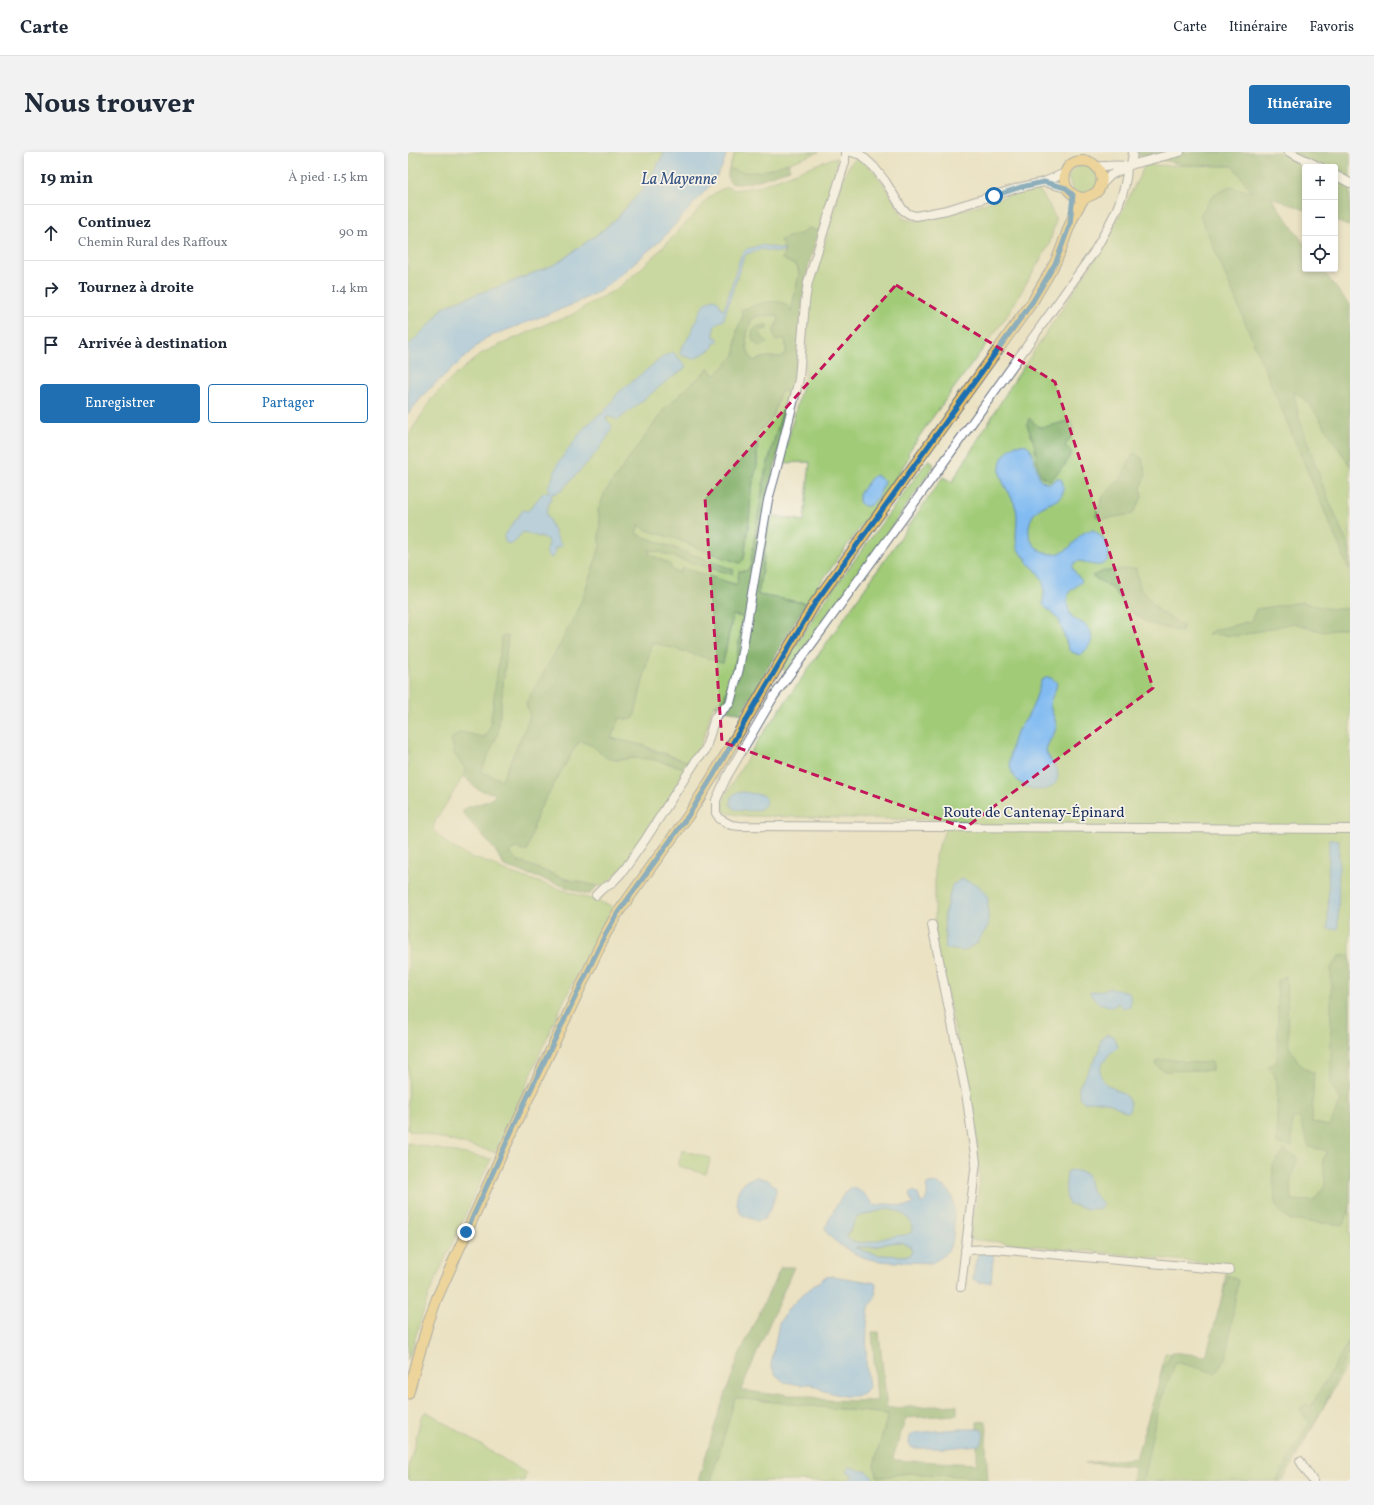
<!DOCTYPE html>
<html lang="fr">
<head>
<meta charset="utf-8">
<style>
  :root { --surface:#fff; --page:#f2f2f3; --text:#1f2937; --muted:#747a83; --line:#e0e1e3; --accent:#1f6fb2 }
  body { margin:0; font-family:Vollkorn,serif; background:var(--page); color:var(--text) }
  .controls { position:absolute; right:12px; top:12px; display:grid; overflow:hidden; border-radius:4px; box-shadow:0 2px 6px #0003 }
  .controls button { width:36px; height:36px; display:grid; place-items:center; padding:0; border:0; border-bottom:1px solid var(--line); background:var(--surface); color:var(--text); font:20px sans-serif }
  .stop { position:absolute; width:12px; height:12px; margin:-9px; border:3px solid #1f6fb2; border-radius:50%; background:#fff }
  .stop.end { background:#1f6fb2; border-color:#fff; box-shadow:0 1px 4px #0008 }
  .list { margin:0; padding:0; list-style:none }
  h2 { display:flex; justify-content:space-between; align-items:center; height:52px; margin:0; padding:0 16px; font-size:17px }
  h2 small { font-size:13px; font-weight:400; color:var(--muted) }
  .list li { display:grid; grid-template-columns:26px 1fr auto; gap:12px; align-items:center; box-sizing:border-box; height:56px; padding:0 16px; border-top:1px solid var(--line) }
  .list b { display:block; font-size:15px; white-space:nowrap }
  .list p { margin:0; font-size:13px; white-space:nowrap; color:var(--muted) }
  .list em { font-size:13px; font-style:normal; color:var(--muted) }
  .actions { display:flex; gap:8px; padding:12px 16px }
  .actions a { flex:1; padding:9px 0; border:1px solid var(--accent); border-radius:4px; text-align:center; font-size:14px; color:var(--accent) }
  .actions .main { background:var(--accent); color:#fff }
  .icon { flex:none; width:22px; height:22px; fill:none; stroke:currentColor; stroke-width:2; stroke-linecap:round; stroke-linejoin:round }
  .map { position:relative; flex:none; width:942px; height:1329px; overflow:hidden; border-radius:4px }
  header { display:flex; align-items:center; gap:24px; box-sizing:border-box; height:56px; padding:0 20px; background:var(--surface); border-bottom:1px solid var(--line) }
  header strong { font-size:19px }
  nav { display:flex; gap:22px; margin-inline-start:auto; font-size:14px }
  .intro { display:flex; align-items:center; justify-content:space-between; box-sizing:border-box; height:96px; padding:0 24px }
  h1 { margin:0; font-size:28px }
  .button { padding:10px 18px; border-radius:4px; background:var(--accent); color:#fff; font-size:14px; font-weight:700 }
  main { display:flex; gap:24px; padding:0 24px }
  aside { flex:1; background:var(--surface); border-radius:4px; box-shadow:0 2px 6px #0003 }
  .map>svg:first-child { display:block }
  .green { fill:#a1cb77; stroke:#5e7d6a }
  .forest { fill:#80af68; stroke:#4e6f63; fill-rule:evenodd }
  .water { fill:#81bbf2; stroke:#4e75a8; fill-rule:evenodd }
  .lines { fill:none; stroke-linecap:round; stroke-linejoin:round }
  .minor-casing { stroke:#646e81; stroke-width:10 }
  .major-casing { stroke:#646e81; stroke-width:12 }
  .minor { stroke:#fff; stroke-width:8 }
  .major { stroke:#efc469; stroke-width:10 }
  .route { stroke:#1f6fb2; stroke-width:5 }
  .marked { fill:none; stroke:#c2185b; stroke-width:3; stroke-dasharray:8 5; stroke-linejoin:round }
  .labels { text-anchor:middle; dominant-baseline:central; stroke-width:3.5; stroke-linejoin:round; paint-order:stroke }
  .street-label { font-size:15px; fill:#1b2f5e; stroke:#f7f3e8 }
  .water-label { font-size:16px; font-style:italic; fill:#345283; stroke:#f7f3e8 }
</style>
</head>
<body>
<header>
<strong>Carte</strong>
<nav><a>Carte</a><a>Itinéraire</a><a>Favoris</a></nav>
</header>
<div class="intro"><h1>Nous trouver</h1><a class="button">Itinéraire</a></div>
<main>
<aside>
<h2>19 min<small>À pied · 1.5 km</small></h2>
<ul class="list">
<li><svg class="icon" aria-label="ahead" viewBox="0 0 24 24"><path d="M12 20V5M6 11l6-6 6 6"/></svg><div><b>Continuez</b><p>Chemin Rural des Raffoux</p></div><em>90 m</em></li>
<li><svg class="icon" aria-label="right" viewBox="0 0 24 24"><path d="M7 20v-9h11M14 6l5 5-5 5"/></svg><div><b>Tournez à droite</b></div><em>1.4 km</em></li>
<li><svg class="icon" aria-label="arrive" viewBox="0 0 24 24"><path d="M6 21V4h12l-3 4 3 4H6"/></svg><div><b>Arrivée à destination</b></div></li>
</ul>
<div class="actions"><a class="main">Enregistrer</a><a>Partager</a></div>
</aside>
<div class="map">
<svg width="942" height="1329" viewBox="0 0 942 1329">
  <rect width="100%" height="100%" fill="#f7f3e8"/>
  <filter id="ink" filterUnits="userSpaceOnUse"><feTurbulence type="fractalNoise" baseFrequency=".025" numOctaves="2"/><feDisplacementMap in="SourceGraphic" scale="8" xChannelSelector="R" yChannelSelector="G"/><feConvolveMatrix kernelMatrix="1 2 1 2 8 2 1 2 1" color-interpolation-filters="sRGB"/></filter>
  <filter id="wash" filterUnits="userSpaceOnUse"><feTurbulence type="fractalNoise" baseFrequency=".012" numOctaves="4" result="noise"/><feDisplacementMap in="SourceGraphic" scale="16" xChannelSelector="R" yChannelSelector="G"/><feGaussianBlur stdDeviation="0.9" result="paint"/><feColorMatrix in="noise" values="0 0 0 0 0 0 0 0 0 0 0 0 0 0 0 0 0 1.4 0 .05"/><feComposite in="paint" operator="in"/></filter>
  <g filter="url(#wash)">
    <rect width="100%" height="100%" fill="#ebe2c3"/>
    <path class="green" d="M0,0H257L235,37L208,67L190,82L148,112L101,131L46,150L34,157L24,170L0,194Z
      M327,0H411C392,7 357,22 339,21C332,21 327,19 321,16Z
      M425,6H429L428,19L411,79L400,76L395,81L373,88L377,98L374,107L389,114L391,122L383,161L363,150L349,153L333,158L335,164L329,178L327,203L307,223L301,216L257,256L190,358L192,371L191,385L192,395L174,448L122,563L120,570L94,628L73,620L90,581L100,484L82,575L77,585H72L63,582L47,603L57,617L56,623L27,670L25,677C33,688 45,696 57,702C69,709 83,709 94,718L204,754L205,756C182,797 160,838 141,881C123,921 108,961 87,1000L0,978V284L24,246L45,225L74,201L145,169C161,167 170,158 183,151C193,145 203,141 212,134C237,115 259,91 281,68C295,54 299,42 319,35L326,38L349,35Z
      M449,6C469,16 485,47 496,67L508,69L542,62L605,42L624,37L632,39L641,53L648,68L641,93L599,164L519,273L500,301L501,305L489,324L398,451L350,443L362,363L396,369L402,310L374,311L397,222L402,143L437,21L443,11Z
      M678,13C686,18 695,27 687,37C685,39 681,41 679,42L665,39L660,25C665,16 668,14 678,13Z
      M737,13L825,14L855,54L942,182V1207L875,1329H729L757,1201L805,1207L819,1113L561,1087L572,1030L567,965L527,790V704L541,668L339,664L318,661L315,656L317,644L347,593L535,325L544,330L602,235L697,93Z
      M369,163L371,168L366,175L371,188L376,186L378,191V201L374,205H358L345,209C335,194 338,182 344,167L350,164Z
      M380,239L357,321L342,416L338,419L330,433L274,417L273,421L264,418L262,412L241,402V398L252,400L271,407L323,422L325,418L228,382L231,372L238,378L269,387L300,400L332,411L336,407L342,360L343,339L349,313V282L365,265L372,240Z
      M521,307L526,313L468,398L378,520L374,516L376,512L410,458Z
      M325,463L335,465C331,490 328,518 318,543C315,549 309,549 305,555C302,561 301,569 299,576C296,584 292,593 289,602L285,603L282,611L237,594L203,586L212,566L222,567L226,566L244,490L315,510Z
      M173,589L185,594L190,599L208,608L224,606L242,607L278,616L279,619L217,713L197,733L189,734L158,727L123,714L108,708L103,703V697L109,696L114,699L125,677L130,660L169,592Z
      M0,991L83,1007L21,1142L0,1208Z
      M274,998L303,1006L298,1022L270,1014Z
      M481,1056C493,1060 505,1065 504,1080L500,1083C483,1086 453,1096 438,1086L449,1065Z
      M494,1090L502,1094L504,1100L503,1103L499,1104L470,1103L447,1096L448,1095H465L482,1091Z
      M327,1246L480,1262L466,1313L476,1325L499,1321L570,1325L574,1327L573,1329H303Z
      M18,1259L118,1321L116,1329H0V1319L13,1265Z"/>
    <path class="forest" d="M729,0H942V73L940,74L927,69V15H897V58L863,45L897,93V117H914L935,145L942,152V314L901,251L886,239L890,263L915,334L942,398V420L792,63L805,43L822,35L844,40L825,14L777,13L729,3Z
      M380,11L382,17C371,21 328,39 321,29C319,25 320,20 321,16C342,25 359,18 380,11Z
      M400,76L411,79L401,111L395,142L390,217L360,344L365,346L350,443L398,451L333,562L306,554L315,548L318,541L329,503L335,465L325,463L315,511L244,490L226,566L222,568L212,566L203,586L237,594L244,598L278,609L282,611L279,619L278,616L242,607L224,606L208,608L199,606L190,599L185,594L173,589L169,592L130,660L119,699H114L109,696L103,698V703L108,708L158,727L189,734L182,742H178L96,714L87,698L56,663L54,658C64,652 78,652 87,644L86,641C70,640 65,635 56,623L57,617L47,603L43,587L52,580C61,581 69,585 77,585L82,575L94,484H100L90,581L73,620L94,628L120,570L122,563L118,551L155,487L174,448L192,395L191,385L192,371L190,358L197,340L257,256L301,216L307,223L327,203L329,178L335,164L333,158C344,154 370,144 380,154C381,156 382,158 383,160L391,122L389,114L374,107L377,98L372,88L394,81ZM369,163L371,168C367,176 363,180 368,189L376,186L378,191V201L374,205H358L345,209C335,194 338,181 344,167L350,164ZM380,239L357,321L342,416L338,419H331L329,433L274,416L272,421L264,418L262,412L241,402V398L252,400L271,407L324,422L326,418L228,382L231,372L238,378L269,387L300,400L332,411L336,407L342,360L343,339L349,313V282L365,265L372,240Z
      M359,173L361,175L359,177L354,178L352,181C354,186 358,187 360,191L353,195C344,192 340,180 349,175C352,173 356,173 359,173Z
      M621,266L631,275L641,274L663,268L666,280L657,294L664,300L657,313L642,329L633,324L630,315L626,291L619,273Z
      M726,301L734,306L738,323L733,335L734,345L725,362L695,367L688,364L695,344L712,327Z
      M728,416L732,436L752,460L775,473L774,480L742,472L723,460L704,436L684,424L696,419Z
      M895,450C910,455 926,459 942,456V475L915,480L886,471L830,484L800,482L806,478L843,469L848,457Z
      M942,803V1057L935,1073L881,1068L868,1055L864,1014L877,998L890,1006L882,1030L883,1048L905,1049L917,1033L915,1007L920,999L901,995L891,965L884,967V995L869,991V931L866,922L860,915L869,909L870,871L869,829L878,824L881,895L894,915L906,921L904,970L921,974L933,949L923,933V816L931,804Z
      M758,907L790,911L804,910V918L756,919L748,913L749,908Z
      M373,1115H386L333,1238L361,1242L371,1241L379,1243H397L418,1248L469,1249L464,1180H471L479,1256L549,1253V1263L498,1266L485,1306L487,1308L569,1312V1293H571L574,1278L569,1277V1270L578,1269L579,1276L578,1294L580,1329H573L574,1327L570,1325L499,1321L476,1325H469L466,1313L480,1262L327,1246L303,1329H290L311,1260L332,1201Z
      M820,1123L830,1128L818,1208L807,1221L768,1210L750,1256L735,1329H724L726,1314L677,1311L728,1306L755,1216L764,1200L798,1204Z
      M942,1187V1199L938,1204L914,1258L872,1329H868L901,1271L892,1257L898,1252L903,1254Z"/>
    <path class="water" d="M257,0H319L314,15L305,30L253,88L201,132L184,143L166,152L78,186L18,240L0,262V194L24,170L34,157L46,150L101,131L148,112L190,82L208,67L235,37Z
      M353,93L375,97L377,99L370,100L352,97L339,102L336,104L315,169H312L306,175V185L310,186V189L306,191L305,196L286,207L273,203L272,198C277,191 282,184 285,176C291,165 292,150 306,147L310,149L313,155L316,158L333,103L339,97Z
      M265,200L278,214L276,217L260,228L210,268L202,265H198V267L204,274C201,291 166,324 153,339L144,342L138,361L150,388L154,394L147,396L146,404L141,406L138,399L141,393L139,387L115,380L105,391L101,392L97,390L96,384L115,358L120,359L135,341L141,339L140,334L144,327L150,311L176,276L188,265L195,261L211,240L256,204Z
      M608,293C611,293 615,292 618,293C626,295 627,319 633,328L641,332L649,326L654,328C660,350 644,348 631,357C619,366 617,385 628,395C633,399 638,402 645,402C668,401 666,379 685,378C696,385 703,395 700,408C687,423 671,399 664,415L668,422L674,429C670,434 663,436 660,442C658,449 660,460 665,466C668,468 672,470 676,472C689,484 684,494 672,503L664,500L661,498L651,468L635,453C635,448 636,443 636,437C636,427 628,416 619,411L618,406C601,396 612,373 608,357C605,343 590,330 592,314C593,304 600,298 608,293Z
      M468,323L476,329C477,334 467,351 462,353C458,356 454,353 451,350V342L464,325Z
      M639,525C658,529 643,541 642,552C642,560 649,567 648,576C646,584 639,590 638,599C640,607 650,615 650,623C648,649 600,639 602,608C603,598 605,586 610,578C614,572 619,567 622,560C627,550 630,539 633,529Z
      M335,640L354,643L358,647L357,653C351,661 335,659 326,657L322,652L323,645L327,641Z
      M921,688H931L930,777H920Z
      M554,727L570,733L580,745V774L569,791L556,799L538,797L536,764L544,733Z
      M703,836L721,840L723,849L722,854L715,856L710,851L705,855L690,851L681,841Z
      M699,882L706,884L710,895C703,899 699,905 695,911C680,941 731,934 721,959L718,960C702,951 696,946 677,951L671,945V935L691,900L693,887Z
      M663,1018L675,1020L679,1022L683,1038L695,1052L692,1057H680L661,1052C656,1041 658,1032 659,1020Z
      M349,1025L360,1028L368,1035C368,1047 363,1057 356,1067L349,1069L334,1063C323,1047 330,1028 349,1025Z
      M520,1031C546,1031 547,1050 546,1071C546,1078 546,1089 542,1095C538,1103 530,1108 523,1111C515,1111 506,1110 498,1110C470,1110 455,1109 431,1092C424,1086 420,1085 417,1076C424,1062 430,1047 442,1036C453,1036 461,1047 467,1054C472,1053 477,1051 481,1052C489,1052 497,1057 505,1052L501,1043L502,1040L505,1039L510,1042L513,1051H515C520,1046 520,1041 518,1034ZM481,1056C493,1060 505,1065 504,1080C498,1084 493,1083 486,1084C471,1087 452,1096 439,1086L440,1081L449,1065ZM494,1090L502,1094L504,1100L502,1103L499,1104L470,1103L447,1096L448,1095H465L482,1091Z
      M586,1098L583,1130C575,1130 571,1132 565,1127C566,1118 567,1109 571,1101Z
      M425,1124L468,1131L467,1146L461,1155L459,1174L458,1211L461,1235L457,1240L447,1244H436L416,1239L403,1232H399L394,1233L376,1230L367,1222L363,1213L371,1171L381,1156L394,1143L417,1125Z
      M550,1277H569L574,1278C577,1284 575,1288 571,1293L537,1296H504L501,1291L502,1284L506,1281Z
      M441,1315C447,1315 452,1320 458,1319L465,1325L464,1329H439L446,1323L441,1321L439,1317Z"/>
  </g>
  <g filter="url(#ink)">
    <g class="lines">
      <g class="minor-casing">
        <path id="minor" d="M443,0L453,3L466,15L477,29L495,58L501,62L508,64L539,58L613,35L636,30L657,21
          M881,0L912,15
          M723,13L725,0
          M688,14C698,15 708,12 718,14L772,0
          M719,14C719,45 701,73 686,100L541,303L366,544L318,626L308,648V661L312,667L323,673L332,674L942,677
          M927,23L942,31
          M636,30L658,36
          M693,33L703,23L713,18L718,14
          M188,743L194,737L203,732L216,718L237,688L289,607L297,599L307,565L322,551L331,517L360,348L367,323L391,227L397,150L400,130L437,10V0
          M524,773L558,941L568,1010L553,1135
          M557,1098L586,1097L821,1118
          M892,1309L905,1329"/>
      </g>
      <g class="major-casing">
        <path id="major" d="M0,1242L20,1171L29,1146L92,1006L197,783L209,762L280,664L305,624L407,451L625,149C632,136 641,123 648,109C657,90 662,65 675,48C680,42 690,45 693,32C696,21 687,9 676,9C651,7 649,44 676,46"/>
      </g>
      <use href="#minor" class="minor"/>
      <use href="#major" class="major"/>
    </g>
  </g>
  <g class="lines" filter="url(#ink)">
    <path class="route" d="M58,1080L115,954L197,783L209,762L280,664L305,624L407,451L625,149L648,110L662,72L665,43L658,36L636,30L613,35L586,44"/>
  </g>
  <path d="M0 0H942V1329H0ZM488,133L647,230L745,536L557,676L314,590L297,346Z" fill="#ebe2c3" fill-opacity=".55" fill-rule="evenodd"/>
  <path class="marked" d="M488,133L647,230L745,536L557,676L314,590L297,346Z"/>
  <g class="labels">
    <g class="street-label">
      <text x="626" y="661">Route de Cantenay-Épinard</text>
    </g>
    <g class="water-label">
      <text x="271" y="28">La Mayenne</text>
    </g>
  </g>
</svg>
<div class="controls">
<button>+</button>
<button>−</button>
<button><svg class="icon" aria-label="locate" viewBox="0 0 24 24"><circle cx="12" cy="12" r="6"/><path d="M12 2v4M12 18v4M2 12h4M18 12h4"/></svg></button>
</div>
<div class="stop" style="left:586px;top:44px"></div>
<div class="stop end" style="left:58px;top:1080px"></div>
</div>
</main>
</body>
</html>
